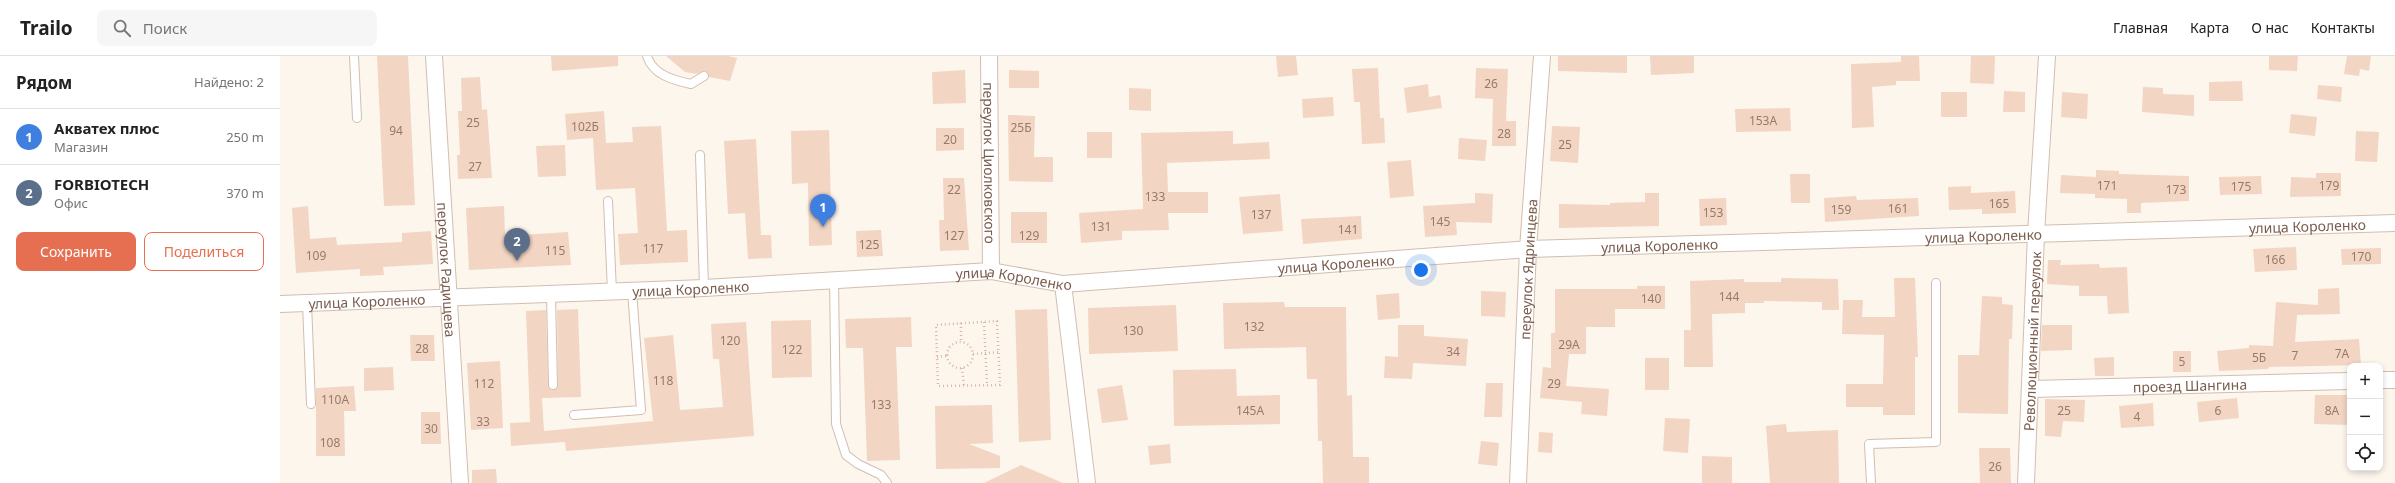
<!DOCTYPE html>
<html lang="ru">
<head>
<meta charset="utf-8">
<style>
  :root { --surface:#fff; --page:#f6f6f6; --text:#222; --muted:#767676; --line:#e0e0e0; --accent:#e76f51 }
  body { margin:0; font-family:"Noto Sans",sans-serif; background:var(--page); color:var(--text) }
  .controls { position:absolute; right:12px; bottom:12px; display:grid; overflow:hidden; border-radius:8px; box-shadow:0 2px 6px #0003 }
  .controls button { width:36px; height:36px; display:grid; place-items:center; padding:0; border:0; border-bottom:1px solid var(--line); background:var(--surface); color:var(--text); font:20px sans-serif }
  .you { position:absolute; left:1141px; top:214px; width:14px; height:14px; margin:-10px; border:3px solid #fff; border-radius:50%; background:#1a73e8; box-shadow:0 0 0 6px #1a73e833 }
  .badge { display:grid; place-items:center; width:26px; height:26px; border-radius:50%; background:var(--accent); color:#fff; font-size:13px; font-weight:700 }
  .pin { position:absolute; translate:-50% -33px; filter:drop-shadow(0 1px 2px #0008) }
  .pin::after { content:''; position:absolute; top:21px; width:14px; height:12px; background:inherit; clip-path:polygon(0 0,100% 0,50% 100%) }
  .list { margin:0; padding:0; list-style:none }
  h2 { display:flex; justify-content:space-between; align-items:center; height:52px; margin:0; padding:0 16px; font-size:17px }
  h2 small { font-size:13px; font-weight:400; color:var(--muted) }
  .list li { display:grid; grid-template-columns:26px 1fr auto; gap:12px; align-items:center; box-sizing:border-box; height:56px; padding:0 16px; border-top:1px solid var(--line) }
  .list b { display:block; font-size:15px; white-space:nowrap }
  .list p { margin:0; font-size:13px; white-space:nowrap; color:var(--muted) }
  .list em { font-size:13px; font-style:normal; color:var(--muted) }
  .actions { display:flex; gap:8px; padding:12px 16px }
  .actions a { flex:1; padding:9px 0; border:1px solid var(--accent); border-radius:8px; text-align:center; font-size:14px; color:var(--accent) }
  .actions .main { background:var(--accent); color:#fff }
  .icon { flex:none; width:22px; height:22px; fill:none; stroke:currentColor; stroke-width:2; stroke-linecap:round; stroke-linejoin:round }
  .map { position:relative; flex:none; width:2115px; height:427px; overflow:hidden }
  header { display:flex; align-items:center; gap:24px; box-sizing:border-box; height:56px; padding:0 20px; background:var(--surface); border-bottom:1px solid var(--line) }
  header strong { font-size:19px }
  nav { display:flex; gap:22px; margin-inline-start:auto; font-size:14px }
  .search { width:280px; height:36px; background:var(--page); display:flex; align-items:center; gap:10px; box-sizing:border-box; padding:0 14px; border-radius:8px; color:var(--muted); font-size:15px }
  main { display:flex }
  aside { flex:1; background:var(--surface) }
  .map>svg:first-child { display:block }
  .building { fill:#f3d5c3 }
  .lines { fill:none; stroke-linecap:round; stroke-linejoin:round }
  .service-casing { stroke:#d1beb0; stroke-width:10 }
  .minor-casing { stroke:#d1beb0; stroke-width:18 }
  .path { stroke:#d9b8a5; stroke-width:2.5; stroke-dasharray:1 3; stroke-linecap:butt }
  .service { stroke:#fff; stroke-width:8 }
  .minor { stroke:#fff; stroke-width:16 }
  .labels { text-anchor:middle; dominant-baseline:central; stroke-width:3.5; stroke-linejoin:round; paint-order:stroke }
  .number-label { font-size:12px; fill:#987a6a }
  .street-label { font-size:14px; fill:#7a5c4d; stroke:#fffaf3 }
</style>
</head>
<body>
<header>
<strong>Trailo</strong>
<div class="search"><svg class="icon" aria-label="search" viewBox="0 0 24 24"><circle cx="10" cy="10" r="6"/><path d="M15 15l6 6"/></svg>Поиск</div>
<nav><a>Главная</a><a>Карта</a><a>О нас</a><a>Контакты</a></nav>
</header>
<main>
<aside>
<h2>Рядом<small>Найдено: 2</small></h2>
<ul class="list">
<li><span class="badge" style="background:#3f7fe0">1</span><div><b>Акватех плюс</b><p>Магазин</p></div><em>250 m</em></li>
<li><span class="badge" style="background:#5c6f8a">2</span><div><b>FORBIOTECH</b><p>Офис</p></div><em>370 m</em></li>
</ul>
<div class="actions"><a class="main">Сохранить</a><a>Поделиться</a></div>
</aside>
<div class="map">
<svg width="2115" height="427" viewBox="0 0 2115 427">
  <rect width="100%" height="100%" fill="#fdf6ec"/>
  <path class="building" d="M97,0H128L135,149L104,150Z
    M271,0H338V10L272,15Z
    M386,0H448L457,2L450,25L429,21L428,17L424,15L416,18L405,16Z
    M996,0H1016L1018,19L998,21Z
    M1278,0H1347V17L1278,15Z
    M1370,0H1414V17L1371,19Z
    M1621,0H1639L1640,25H1616V29L1592,31L1594,71L1572,72L1571,8L1621,6Z
    M1691,0H1715L1714,28L1690,27Z
    M1989,0H2018L2017,15L1989,14Z
    M2067,0H2091L2089,15L2080,13L2079,20L2064,18Z
    M1098,12L1100,62H1104L1105,87L1082,88L1080,46H1074L1072,13Z
    M1196,12L1228,13L1226,65H1236V90H1212L1213,43L1195,42Z
    M685,14L686,47L653,48L652,16Z
    M729,14L759,15V32H729Z
    M200,21L202,54L207,53L212,122L178,123L177,99H180L178,55H182L181,22Z
    M1962,25L1963,45H1929V26Z
    M1148,28L1149,41L1160,39L1162,52L1127,57L1124,32Z
    M2038,29L2062,31L2061,46L2037,43Z
    M1863,31L1883,32V38L1914,39V60L1862,56Z
    M849,32L871,33V55L849,54Z
    M1724,35L1745,36V56H1723Z
    M1661,36H1687V61H1661Z
    M1782,36L1808,38L1807,63L1781,61Z
    M1053,41L1054,60L1023,62L1022,43Z
    M1510,52L1511,75L1456,76L1455,53Z
    M324,55L326,87L353,86L352,71L381,70L387,175L407,174L408,206L340,209L338,178L358,177L355,132L316,134L313,82L287,84L285,58Z
    M2011,58L2037,61L2035,80L2009,77Z
    M728,59L755,60L754,101H773V126L729,125Z
    M1272,70L1300,71L1298,107L1270,105Z
    M656,72H684V94L656,95Z
    M549,74L552,189L529,190L528,127L512,128L511,75Z
    M953,75V88L989,86L990,103L887,107L888,136H928V157H888L889,174L842,175V184L801,187L799,157L863,153L861,77Z
    M2076,75L2099,76L2097,106L2075,105Z
    M807,76H832V102H807Z
    M1179,82L1207,84L1205,105L1178,103Z
    M476,83L481,179H491L492,202L468,203L465,157L448,158L444,85Z
    M285,89L286,120L258,121L256,90Z
    M1131,104L1134,140L1110,142L1107,106Z
    M1816,114L1839,115V118L1909,120V145L1861,147V157H1847V143L1815,142V138L1780,137L1781,119L1816,121Z
    M2036,117H2061V140L2010,141L2011,121L2036,122Z
    M1510,118H1530V147H1511Z
    M1981,120L1982,138L1940,139L1939,121Z
    M663,122H684L689,194L660,195L659,164H664Z
    M1691,130V137L1735,135L1736,157L1702,158V153L1669,154L1668,131Z
    M1195,137L1213,138L1212,167L1176,166L1177,179L1145,181L1143,150L1195,147Z
    M1365,137H1379V170L1279,172V148L1330,149V147L1365,146Z
    M1000,138L1003,175L963,178L959,141Z
    M1576,140L1577,144L1638,142L1639,160L1545,166L1544,142Z
    M1446,142L1447,169L1420,170L1419,143Z
    M28,150L30,183L56,181L57,189L122,186V177L151,175L153,208L103,211L104,219L80,220V213L16,217L12,152Z
    M224,150L225,180L288,176L291,209L189,214L186,152Z
    M731,156H767V187H731Z
    M1081,160L1082,183L1023,188L1021,163Z
    M601,174L603,200L577,201L576,175Z
    M2016,191L2017,214L1975,216L1973,193Z
    M2101,192V208L2062,209L2061,193Z
    M1768,204H1781L1780,209L1819,208L1820,212L1847,211L1849,257L1828,258L1827,240H1799V230L1767,228Z
    M1501,222L1558,223L1559,254H1542V246L1484,245V247H1465V257L1432,258L1433,311H1404V274H1411L1410,225L1464,223V226H1501Z
    M1614,222H1635L1638,301H1635V359H1603V351H1566V328H1603L1604,279L1562,278L1563,244H1583L1582,261H1615Z
    M1357,230H1385V253H1335V271H1306V298H1289L1286,330L1329,333L1327,360L1301,358L1302,346L1260,342L1263,311L1271,312V277H1275V233H1357Z
    M2059,232L2060,258L2017,259L2015,286L2079,283L2081,309L1989,311L1988,313L1939,315L1937,295L1969,292V289L1993,290L1996,246L2038,249V233Z
    M1201,235L1226,236L1225,261L1201,260Z
    M1119,237L1120,262L1098,264L1096,239Z
    M1702,240L1722,241V248L1733,249L1732,283H1729L1728,358L1678,357V299H1699Z
    M1004,246L1005,251H1066L1067,340L1072,339L1073,401H1089V427H1043L1042,385H1038L1037,323H1027L1026,291L944,293L943,247Z
    M896,249L898,295L809,298L808,252Z
    M298,253L301,341L262,342L264,375L373,365L364,282L393,279L400,354L443,351L439,303H433L431,268L466,266L474,380L286,395L285,386L231,390L230,367L250,366L246,255L266,254L268,329L274,334L278,329L277,254Z
    M767,253L771,384L739,386L735,254Z
    M631,261L632,291H616L620,404L587,405L583,292H566L565,263Z
    M531,264L532,321L492,322L491,265Z
    M1118,269H1144V280L1188,283L1186,310L1133,307L1132,323L1104,322L1105,300L1118,301Z
    M1762,269H1792V294L1761,295Z
    M130,279H154L155,305H131Z
    M1893,295H1911V316H1893Z
    M1834,301V320H1815L1814,302Z
    M1365,302H1389V334H1365Z
    M220,305L223,372L191,374L187,307Z
    M113,311L114,334L84,335V312Z
    M956,313L957,340L1000,339V368L894,370L893,314Z
    M1206,327H1223L1222,361H1204Z
    M842,329L848,364L822,367L817,333Z
    M74,330L76,355H64L65,400H36V332Z
    M2035,339H2070V369L2034,368Z
    M1957,342L1959,362L1919,366L1917,346Z
    M1765,343L1805,344L1804,366L1783,365L1781,381L1765,380Z
    M1873,347L1874,370L1841,372L1839,350Z
    M712,349L713,387L689,388L720,400V412L656,413L655,350Z
    M141,356H160L161,388H141Z
    M1385,362L1410,363L1408,397L1383,395Z
    M1506,368L1507,376L1558,374L1559,427H1490L1486,370Z
    M1259,376L1273,377L1272,397L1258,396Z
    M1201,385L1219,387L1217,410L1198,408Z
    M890,388L891,407L870,409L868,390Z
    M1699,392H1730L1731,427H1700Z
    M1422,400L1452,401V427H1422Z
    M741,409L783,427H704Z
    M216,413L217,427H192V414Z"/>
  <g class="lines">
    <g class="service-casing">
      <path id="service" d="M74,0L77,62
        M367,0C373,19 393,24 411,28L424,20
        M420,99L424,232
        M328,145L332,236
        M554,224L556,368L566,399L578,408L601,419L607,427
        M271,239L273,329
        M27,247L31,348
        M294,359L361,354L352,235
        M1591,427L1589,388L1656,386V227"/>
    </g>
    <g class="minor-casing">
      <g id="minor">
        <path id="s1" d="M154,0L180,427"/>
        <path id="s2" d="M709,0L711,215"/>
        <path d="M783,228L807,427"/>
        <path id="s3" d="M0,248L424,232L711,215L783,228L1248,193L2115,167"/>
        <path d="M2100,324H2115"/>
        <path id="s4" d="M1750,333L2070,325"/>
        <path id="s5" d="M1238,427L1248,193L1262,0"/>
        <path id="s6" d="M1746,427L1756,178L1767,0"/>
      </g>
    </g>
    <path class="path" d="M717,265L720,329L658,330L656,269Z
      M704,266L707,329
      M681,267V285
      M667 299a13 13 0 1 1 26 0a13 13 0 1 1-26 0Z
      M693,298L719,296
      M657,301L667,300
      M682,312L684,329"/>
    <use href="#service" class="service"/>
    <use href="#minor" class="minor"/>
  </g>
  <g class="labels">
    <g class="number-label">
      <text x="1211" y="27">26</text>
      <text x="1483" y="64">153А</text>
      <text x="193" y="66">25</text>
      <text x="305" y="70">102Б</text>
      <text x="741" y="71">25Б</text>
      <text x="116" y="74">94</text>
      <text x="1224" y="77">28</text>
      <text x="670" y="83">20</text>
      <text x="1285" y="88">25</text>
      <text x="195" y="110">27</text>
      <text x="1827" y="129">171</text>
      <text x="2049" y="129">179</text>
      <text x="1961" y="130">175</text>
      <text x="674" y="133">22</text>
      <text x="1896" y="133">173</text>
      <text x="875" y="140">133</text>
      <text x="1719" y="147">165</text>
      <text x="1618" y="152">161</text>
      <text x="1561" y="153">159</text>
      <text x="1433" y="156">153</text>
      <text x="981" y="158">137</text>
      <text x="1160" y="165">145</text>
      <text x="821" y="170">131</text>
      <text x="1068" y="173">141</text>
      <text x="674" y="179">127</text>
      <text x="749" y="179">129</text>
      <text x="589" y="188">125</text>
      <text x="373" y="192">117</text>
      <text x="275" y="194">115</text>
      <text x="36" y="199">109</text>
      <text x="2081" y="200">170</text>
      <text x="1995" y="203">166</text>
      <text x="1449" y="240">144</text>
      <text x="1371" y="242">140</text>
      <text x="974" y="270">132</text>
      <text x="853" y="274">130</text>
      <text x="450" y="284">120</text>
      <text x="1289" y="288">29А</text>
      <text x="142" y="292">28</text>
      <text x="512" y="293">122</text>
      <text x="1173" y="295">34</text>
      <text x="2062" y="297">7А</text>
      <text x="2015" y="299">7</text>
      <text x="1979" y="301">5Б</text>
      <text x="1902" y="305">5</text>
      <text x="383" y="324">118</text>
      <text x="204" y="327">112</text>
      <text x="1274" y="327">29</text>
      <text x="55" y="343">110А</text>
      <text x="601" y="348">133</text>
      <text x="970" y="354">145А</text>
      <text x="1784" y="354">25</text>
      <text x="1938" y="354">6</text>
      <text x="2052" y="354">8А</text>
      <text x="1857" y="360">4</text>
      <text x="203" y="365">33</text>
      <text x="151" y="372">30</text>
      <text x="50" y="386">108</text>
      <text x="1715" y="410">26</text>
    </g>
    <g class="street-label">
      <text stroke="none"><textPath href="#s2" startOffset="107">переулок Циолковского</textPath></text>
      <text stroke="none"><textPath href="#s3" startOffset="2031">улица Короленко</textPath></text>
      <text stroke="none"><textPath href="#s3" startOffset="1707">улица Короленко</textPath></text>
      <text stroke="none"><textPath href="#s3" startOffset="1383">улица Короленко</textPath></text>
      <text stroke="none"><textPath href="#s3" startOffset="1059">улица Короленко</textPath></text>
      <text stroke="none"><textPath href="#s1" startOffset="214">переулок Радищева</textPath></text>
      <text stroke="none"><textPath href="#s5" startOffset="214">переулок Ядринцева</textPath></text>
      <text stroke="none"><textPath href="#s3" startOffset="735">улица Короленко</textPath></text>
      <text stroke="none"><textPath href="#s3" startOffset="411">улица Короленко</textPath></text>
      <text stroke="none"><textPath href="#s3" startOffset="87">улица Короленко</textPath></text>
      <text stroke="none"><textPath href="#s6" startOffset="142">Революционный переулок</textPath></text>
      <text stroke="none"><textPath href="#s4" startOffset="160">проезд Шангина</textPath></text>
    </g>
  </g>
</svg>
<div class="controls">
<button>+</button>
<button>−</button>
<button><svg class="icon" aria-label="locate" viewBox="0 0 24 24"><circle cx="12" cy="12" r="6"/><path d="M12 2v4M12 18v4M2 12h4M18 12h4"/></svg></button>
</div>
<div class="you"></div>
<div class="pin badge" style="left:543px;top:171px;background:#3f7fe0">1</div>
<div class="pin badge" style="left:237px;top:205px;background:#5c6f8a">2</div>
</div>
</main>
</body>
</html>
